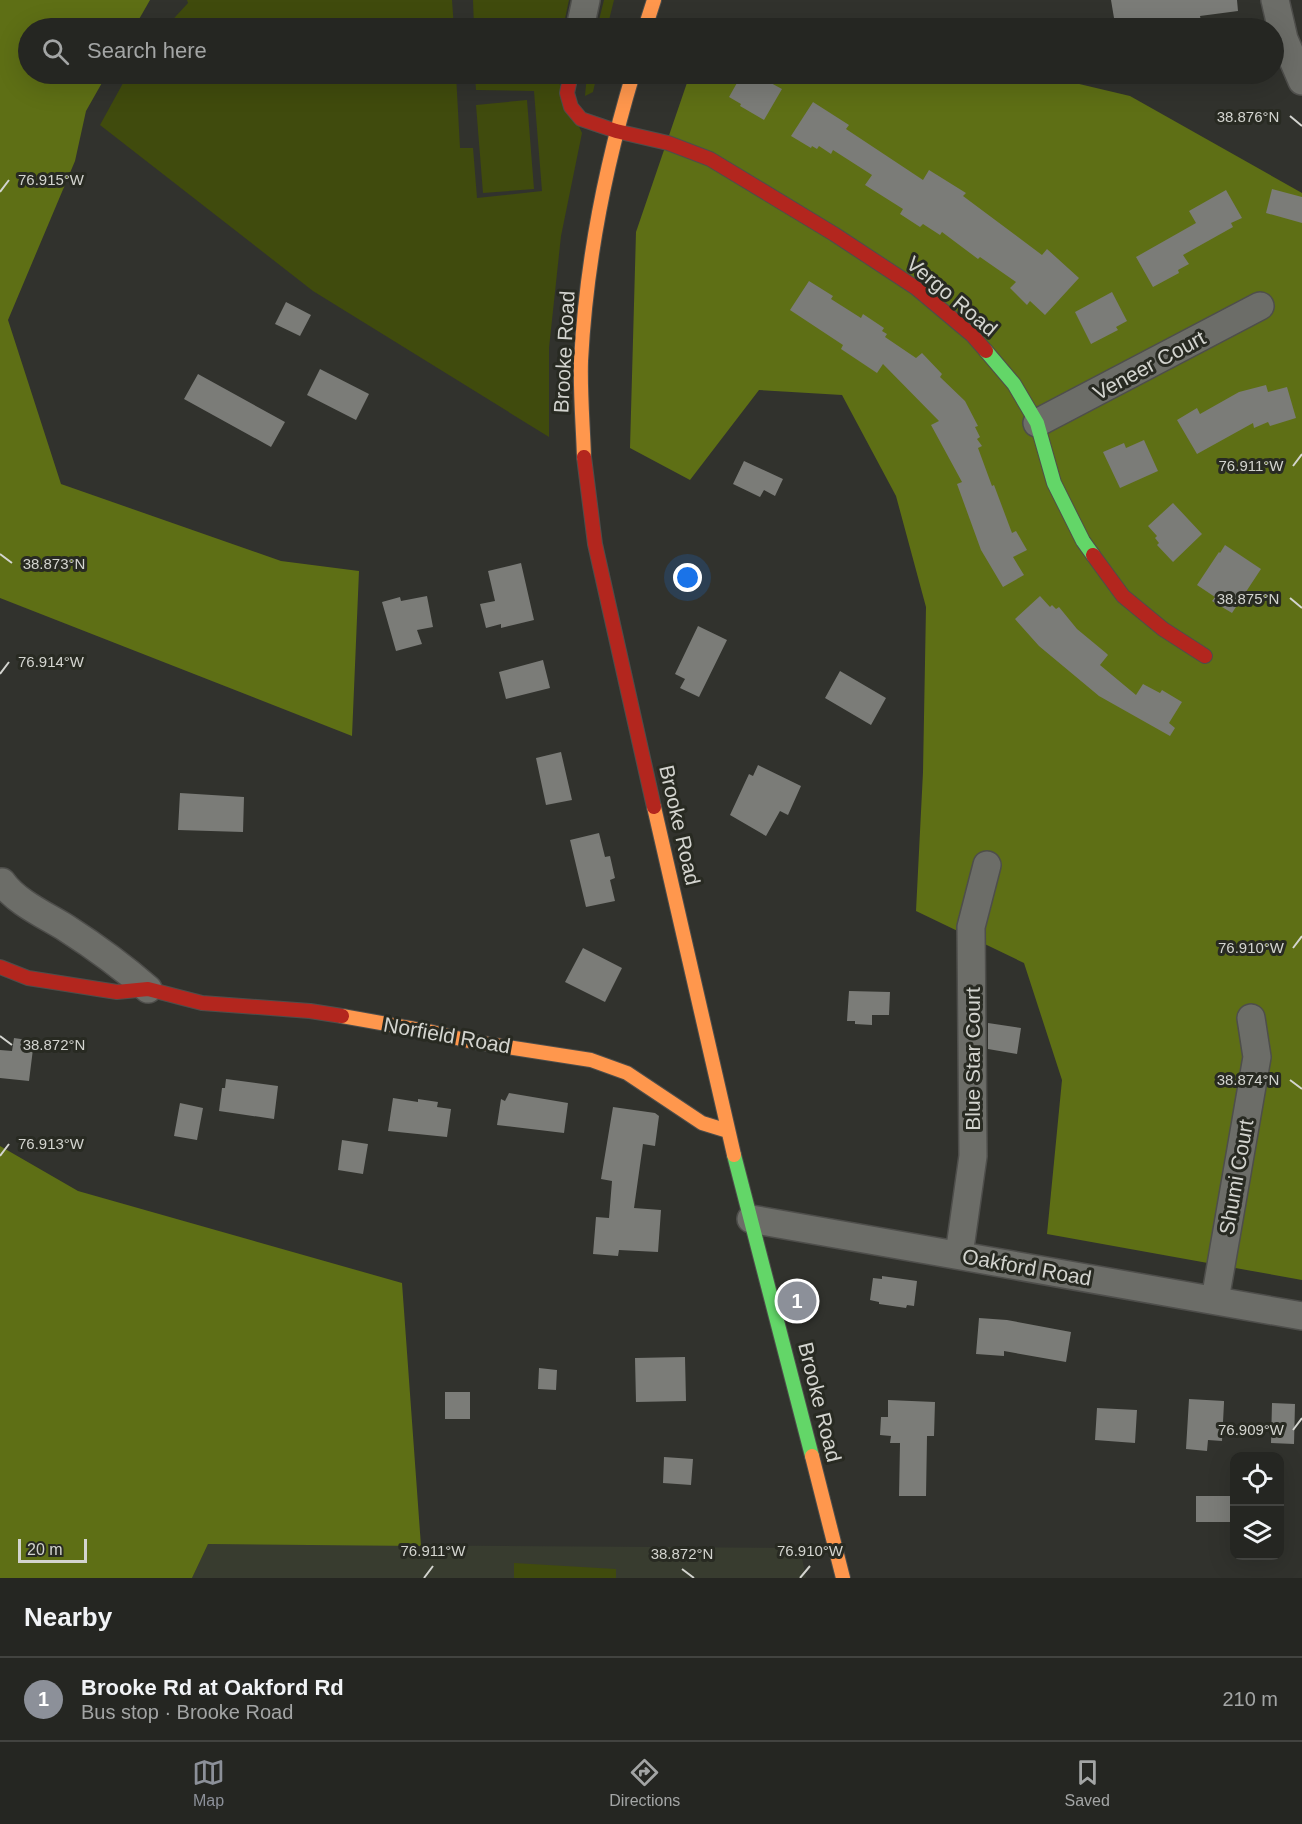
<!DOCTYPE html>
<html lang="en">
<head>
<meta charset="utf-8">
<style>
  :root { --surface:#252622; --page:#2d2e2a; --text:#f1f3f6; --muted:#a3a5a5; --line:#424340; --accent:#8c9099 }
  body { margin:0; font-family:Arial,sans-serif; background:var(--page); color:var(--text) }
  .controls { position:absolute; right:18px; bottom:18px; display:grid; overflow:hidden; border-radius:12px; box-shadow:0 6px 24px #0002 }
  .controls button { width:54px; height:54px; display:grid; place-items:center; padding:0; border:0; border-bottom:2px solid var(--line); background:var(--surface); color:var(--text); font:30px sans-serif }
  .scale { position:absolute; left:18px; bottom:15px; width:69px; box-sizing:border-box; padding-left:6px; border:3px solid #d3d4cf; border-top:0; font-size:16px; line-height:21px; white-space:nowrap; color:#d3d4cf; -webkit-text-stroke:4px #282a22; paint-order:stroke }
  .you { position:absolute; left:688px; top:578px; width:21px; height:21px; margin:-15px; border:4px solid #fff; border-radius:50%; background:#1a73e8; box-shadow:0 0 0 9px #1a73e833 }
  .badge { display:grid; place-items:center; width:39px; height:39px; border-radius:50%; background:var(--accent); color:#fff; font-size:20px; font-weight:700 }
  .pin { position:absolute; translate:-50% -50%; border:3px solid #fff; box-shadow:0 2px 6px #0006 }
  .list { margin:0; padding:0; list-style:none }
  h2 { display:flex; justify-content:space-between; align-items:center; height:78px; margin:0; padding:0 24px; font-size:26px }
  h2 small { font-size:20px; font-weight:400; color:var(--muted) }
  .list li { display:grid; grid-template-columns:39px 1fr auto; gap:18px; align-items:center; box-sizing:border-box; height:84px; padding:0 24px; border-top:2px solid var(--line) }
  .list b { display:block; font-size:22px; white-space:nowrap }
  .list p { margin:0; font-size:20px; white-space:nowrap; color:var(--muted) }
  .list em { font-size:20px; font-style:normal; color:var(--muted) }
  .icon { flex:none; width:33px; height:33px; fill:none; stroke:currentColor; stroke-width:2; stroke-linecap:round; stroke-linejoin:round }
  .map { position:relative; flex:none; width:1302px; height:1578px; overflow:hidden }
  .search { position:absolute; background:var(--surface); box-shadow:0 6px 24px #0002; left:18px; right:18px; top:18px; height:66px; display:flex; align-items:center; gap:15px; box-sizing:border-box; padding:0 21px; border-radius:33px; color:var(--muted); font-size:22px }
  .sheet { height:162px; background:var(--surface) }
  nav { display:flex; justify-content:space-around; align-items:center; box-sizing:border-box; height:84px; border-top:2px solid var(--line); background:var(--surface); font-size:16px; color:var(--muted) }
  nav a { display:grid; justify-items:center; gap:3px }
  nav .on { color:var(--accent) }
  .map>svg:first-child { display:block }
  .built { fill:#383c2f }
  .green { fill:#404b0d }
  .forest { fill:#5e6f15 }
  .building { fill:#7b7c78 }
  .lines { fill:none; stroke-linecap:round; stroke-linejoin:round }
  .street-casing { stroke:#4e4e4b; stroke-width:30 }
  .fast-casing { stroke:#4e4e4b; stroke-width:16 }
  .slow-casing { stroke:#4e4e4b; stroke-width:16 }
  .jam-casing { stroke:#4e4e4b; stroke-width:16 }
  .street { stroke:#6c6d68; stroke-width:27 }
  .fast { stroke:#63d668; stroke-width:14 }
  .slow { stroke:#ff974d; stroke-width:14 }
  .jam { stroke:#b3261e; stroke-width:14 }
  .ticks { fill:none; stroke:#d3d4cf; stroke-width:2 }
  .labels { text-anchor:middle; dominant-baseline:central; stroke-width:6; stroke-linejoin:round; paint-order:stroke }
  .street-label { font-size:21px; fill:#d3d4cf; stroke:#282a22 }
  .ticks-label { font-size:15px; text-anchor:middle; fill:#d3d4cf; stroke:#282a22; stroke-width:6; stroke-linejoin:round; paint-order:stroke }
</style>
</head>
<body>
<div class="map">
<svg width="1302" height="1578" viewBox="0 0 1302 1578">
  <rect width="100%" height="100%" fill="#31322d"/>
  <path class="built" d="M208,1544L800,1548L806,1578H192Z"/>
  <path class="green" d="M187,0H452L454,28H165L188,3Z
    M473,0H569L563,28H474Z
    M604,0H614L607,28H597Z
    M128,74H456L460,148H473L477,198L542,191L534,91L476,90L475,74H555L582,133L561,236L549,348V437L313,291L100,125Z
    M587,74H597L593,92L585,96Z
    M527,100L534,189L483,193L476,105Z
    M514,1563L616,1569V1578H514Z"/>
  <path class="forest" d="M0,0H150L134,28H28V74H107L86,111L75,161L8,320L61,484L281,561L359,571L352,736L0,598Z
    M690,74H1037L1130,96L1302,193V1280L1047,1234L1062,1080L1024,963L916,911L923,772L926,607L896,496L842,395L759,390L690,480L630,448L636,232Z
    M0,1146L78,1191L402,1283L421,1546L208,1544L192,1578H0Z"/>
  <path class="building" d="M1111,0H1237L1238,11L1200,16L1201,21L1159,27L1158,22L1137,25V21L1115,24Z
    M742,74H754L782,89L764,120L740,106L741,104L729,97Z
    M813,102L849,125L846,129L923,180L929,170L966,193L963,196L1042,255L1047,249L1079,278L1045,315L1030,301L1027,305L1010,288L1016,282L980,257L978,259L942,232L940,235L923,224L920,227L900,214L903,209L865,185L872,175L833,150L831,154L819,146L817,149L812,146L811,148L791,136Z
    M1272,189L1302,197V223L1266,213Z
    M1226,190L1242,218L1231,223L1233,227L1183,255L1189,264L1178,270L1179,273L1153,287L1136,257L1196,223L1189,211Z
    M809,281L833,296L831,299L861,318L863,314L884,328L882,331L887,334L885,337L916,358L922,353L942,374L940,377L965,401L978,426L975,427L980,437L977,439L982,446L978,448L992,486L994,485L1012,533L1016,531L1027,550L1013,557L1024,575L1003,587L981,550L957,484L962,482L931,425L939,421L883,364L877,373L841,349L843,345L790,310Z
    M1112,292L1127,321L1116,327L1118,330L1091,344L1075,312Z
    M286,302L311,315L300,336L275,324Z
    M320,369L369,394L356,420L307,395Z
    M198,374L285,422L271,447L184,399Z
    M1266,385L1268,392L1287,387L1296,418L1270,426L1268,422L1254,428L1253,423L1197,454L1177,420L1197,408L1200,414L1239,392Z
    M1144,440L1158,471L1120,488L1103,452L1124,443L1126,448Z
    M744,461L783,479L775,496L764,490L760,497L733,484Z
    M1173,503L1202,534L1173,562L1157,545L1159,543L1155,538L1157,536L1148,526Z
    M1225,545L1261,569L1232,613L1212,601L1215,597L1197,585L1219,552L1220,553Z
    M521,563L534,620L501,628V624L486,628L480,604L495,601L488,571Z
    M427,596L433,627L417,630L422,644L396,651L382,602L400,597L401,601Z
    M1040,596L1050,607L1052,605L1056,609L1059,607L1077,629L1106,653L1108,655L1100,665L1136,695L1143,684L1160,693L1162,690L1182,702L1169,723L1175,728L1170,736L1099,696L1039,646L1015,619Z
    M698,626L727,640L699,697L680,688L685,679L675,674Z
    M543,660L550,688L506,699L499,672Z
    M840,671L886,698L871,725L825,698Z
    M561,752L572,800L546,805L536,758Z
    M758,765L801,786L788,815L780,811L766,836L730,815L749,774L753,776Z
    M180,793L244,797L243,832L178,830Z
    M599,833L605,857L610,856L615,878L610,880L615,901L586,907L570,840Z
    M583,948L622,968L605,1002L565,982Z
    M849,991L890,992L889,1015H872V1025L855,1024V1021H847Z
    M988,1023L1021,1028L1017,1054L988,1049Z
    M14,1038L34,1041L29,1081L0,1078V1050L12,1051Z
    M226,1079L278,1086L274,1119L219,1111L222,1088H225Z
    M509,1093L568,1103L564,1133L497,1125L501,1099L505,1101Z
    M393,1098L418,1102V1099L438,1102L437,1107L451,1109L447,1137L388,1131Z
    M180,1103L203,1108L197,1140L174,1136Z
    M613,1107L655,1113L659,1116L655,1146L643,1144L634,1208L661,1210L658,1252L619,1250L618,1256L593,1254L596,1217L609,1218L612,1181L601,1179Z
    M342,1140L368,1144L363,1174L338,1170Z
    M882,1276L917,1281L914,1306L907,1305L906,1308L879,1304V1302L870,1300L873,1278L882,1279Z
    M979,1318L1007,1320L1071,1332L1066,1362L1004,1351V1356L976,1354Z
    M685,1357L686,1401L636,1402L635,1358Z
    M539,1368L557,1370L556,1390L538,1389Z
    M445,1392H470V1419H445Z
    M1189,1399L1224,1401V1403L1222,1441L1208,1440L1207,1451L1186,1449Z
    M888,1400L935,1402L934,1436H927L926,1496H899L900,1443H890L891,1436L880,1435L881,1417H888Z
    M1272,1403L1295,1404L1294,1444L1271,1443Z
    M1097,1408L1137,1410L1135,1443L1095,1440Z
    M664,1457L693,1459L691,1485L663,1483Z
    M1196,1496H1234V1522H1196Z"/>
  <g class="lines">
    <g class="street-casing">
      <path id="street" d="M1275,0L1284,39L1302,81
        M580,28L586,0
        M1037,423L1260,306
        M0,884L2,882C16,902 45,915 66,928C94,946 123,967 148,989
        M751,1219L1302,1316
        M959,1255L973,1156L971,927L987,865
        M1215,1300L1257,1057L1251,1018"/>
    </g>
    <g class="fast-casing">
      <path id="fast" d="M986,351L1014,384L1037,423L1054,483L1083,541L1093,555
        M734,1155L812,1456"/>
    </g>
    <g class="slow-casing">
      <path id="slow" d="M645,28L654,0
        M584,457C583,425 580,393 581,361C586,264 605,167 633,74
        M654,807L734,1155
        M342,1016L432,1032L469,1041L591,1060L627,1073L702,1123L728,1131
        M812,1456L843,1578"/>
    </g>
    <g class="jam-casing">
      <path id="jam" d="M571,74L567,93L571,107L581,119L616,131L668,143L710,159L834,234L916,288L972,335L986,351
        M584,457L595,544L654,807
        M1093,555L1123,596L1163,629L1205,656
        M0,967L28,978L117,992L148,989L202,1003L310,1011L342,1016"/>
    </g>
    <use href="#street" class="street"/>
    <use href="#fast" class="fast"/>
    <use href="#slow" class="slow"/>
    <use href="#jam" class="jam"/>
  </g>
  <path class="ticks" d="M1290,116L1302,126M0,192L9,180M1293,466L1302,454M0,554L12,563M1290,598L1302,608M0,674L9,662M1293,948L1302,936M0,1036L12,1045M1290,1080L1302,1089M0,1156L9,1144M1293,1430L1302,1418M682,1569L694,1578M424,1578L433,1566M800,1578L810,1566"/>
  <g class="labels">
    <g class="street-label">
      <text transform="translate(952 296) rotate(40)">Vergo Road</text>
      <text transform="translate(564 352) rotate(-87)">Brooke Road</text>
      <text transform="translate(1149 365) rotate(-28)">Veneer Court</text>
      <text transform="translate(680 825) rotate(77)">Brooke Road</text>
      <text transform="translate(447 1035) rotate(10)">Norfield Road</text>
      <text transform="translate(972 1059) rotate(-90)">Blue Star Court</text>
      <text transform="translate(1236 1177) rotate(-80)">Shumi Court</text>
      <text transform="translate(1027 1267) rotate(10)">Oakford Road</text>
      <text transform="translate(820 1402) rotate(76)">Brooke Road</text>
    </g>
  </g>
  <g class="ticks-label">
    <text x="1248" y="122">38.876°N</text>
    <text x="51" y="185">76.915°W</text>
    <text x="1251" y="471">76.911°W</text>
    <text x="54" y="569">38.873°N</text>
    <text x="1248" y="604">38.875°N</text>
    <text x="51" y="667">76.914°W</text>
    <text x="1251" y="953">76.910°W</text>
    <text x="54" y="1050">38.872°N</text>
    <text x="1248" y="1085">38.874°N</text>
    <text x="51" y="1149">76.913°W</text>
    <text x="1251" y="1435">76.909°W</text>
    <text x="433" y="1556">76.911°W</text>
    <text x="810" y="1556">76.910°W</text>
    <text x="682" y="1559">38.872°N</text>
  </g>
</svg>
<div class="controls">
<button><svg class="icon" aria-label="locate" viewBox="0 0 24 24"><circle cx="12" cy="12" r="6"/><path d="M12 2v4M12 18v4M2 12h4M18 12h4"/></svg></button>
<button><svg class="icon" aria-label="layers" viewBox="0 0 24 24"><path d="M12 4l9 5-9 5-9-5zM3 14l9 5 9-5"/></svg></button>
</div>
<div class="scale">20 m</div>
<div class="you"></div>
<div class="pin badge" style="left:797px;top:1301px">1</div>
<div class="search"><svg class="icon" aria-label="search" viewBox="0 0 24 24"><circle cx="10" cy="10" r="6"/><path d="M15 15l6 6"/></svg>Search here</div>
</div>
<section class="sheet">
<h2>Nearby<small></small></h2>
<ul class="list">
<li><span class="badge">1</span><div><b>Brooke Rd at Oakford Rd</b><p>Bus stop · Brooke Road</p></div><em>210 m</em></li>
</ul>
</section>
<nav>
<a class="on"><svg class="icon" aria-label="map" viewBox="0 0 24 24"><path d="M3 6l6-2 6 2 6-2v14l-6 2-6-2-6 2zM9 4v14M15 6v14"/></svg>Map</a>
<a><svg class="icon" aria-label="directions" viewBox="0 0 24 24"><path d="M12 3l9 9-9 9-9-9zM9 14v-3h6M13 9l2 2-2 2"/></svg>Directions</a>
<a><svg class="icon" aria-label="saved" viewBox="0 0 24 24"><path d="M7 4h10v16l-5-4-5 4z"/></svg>Saved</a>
</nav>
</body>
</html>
